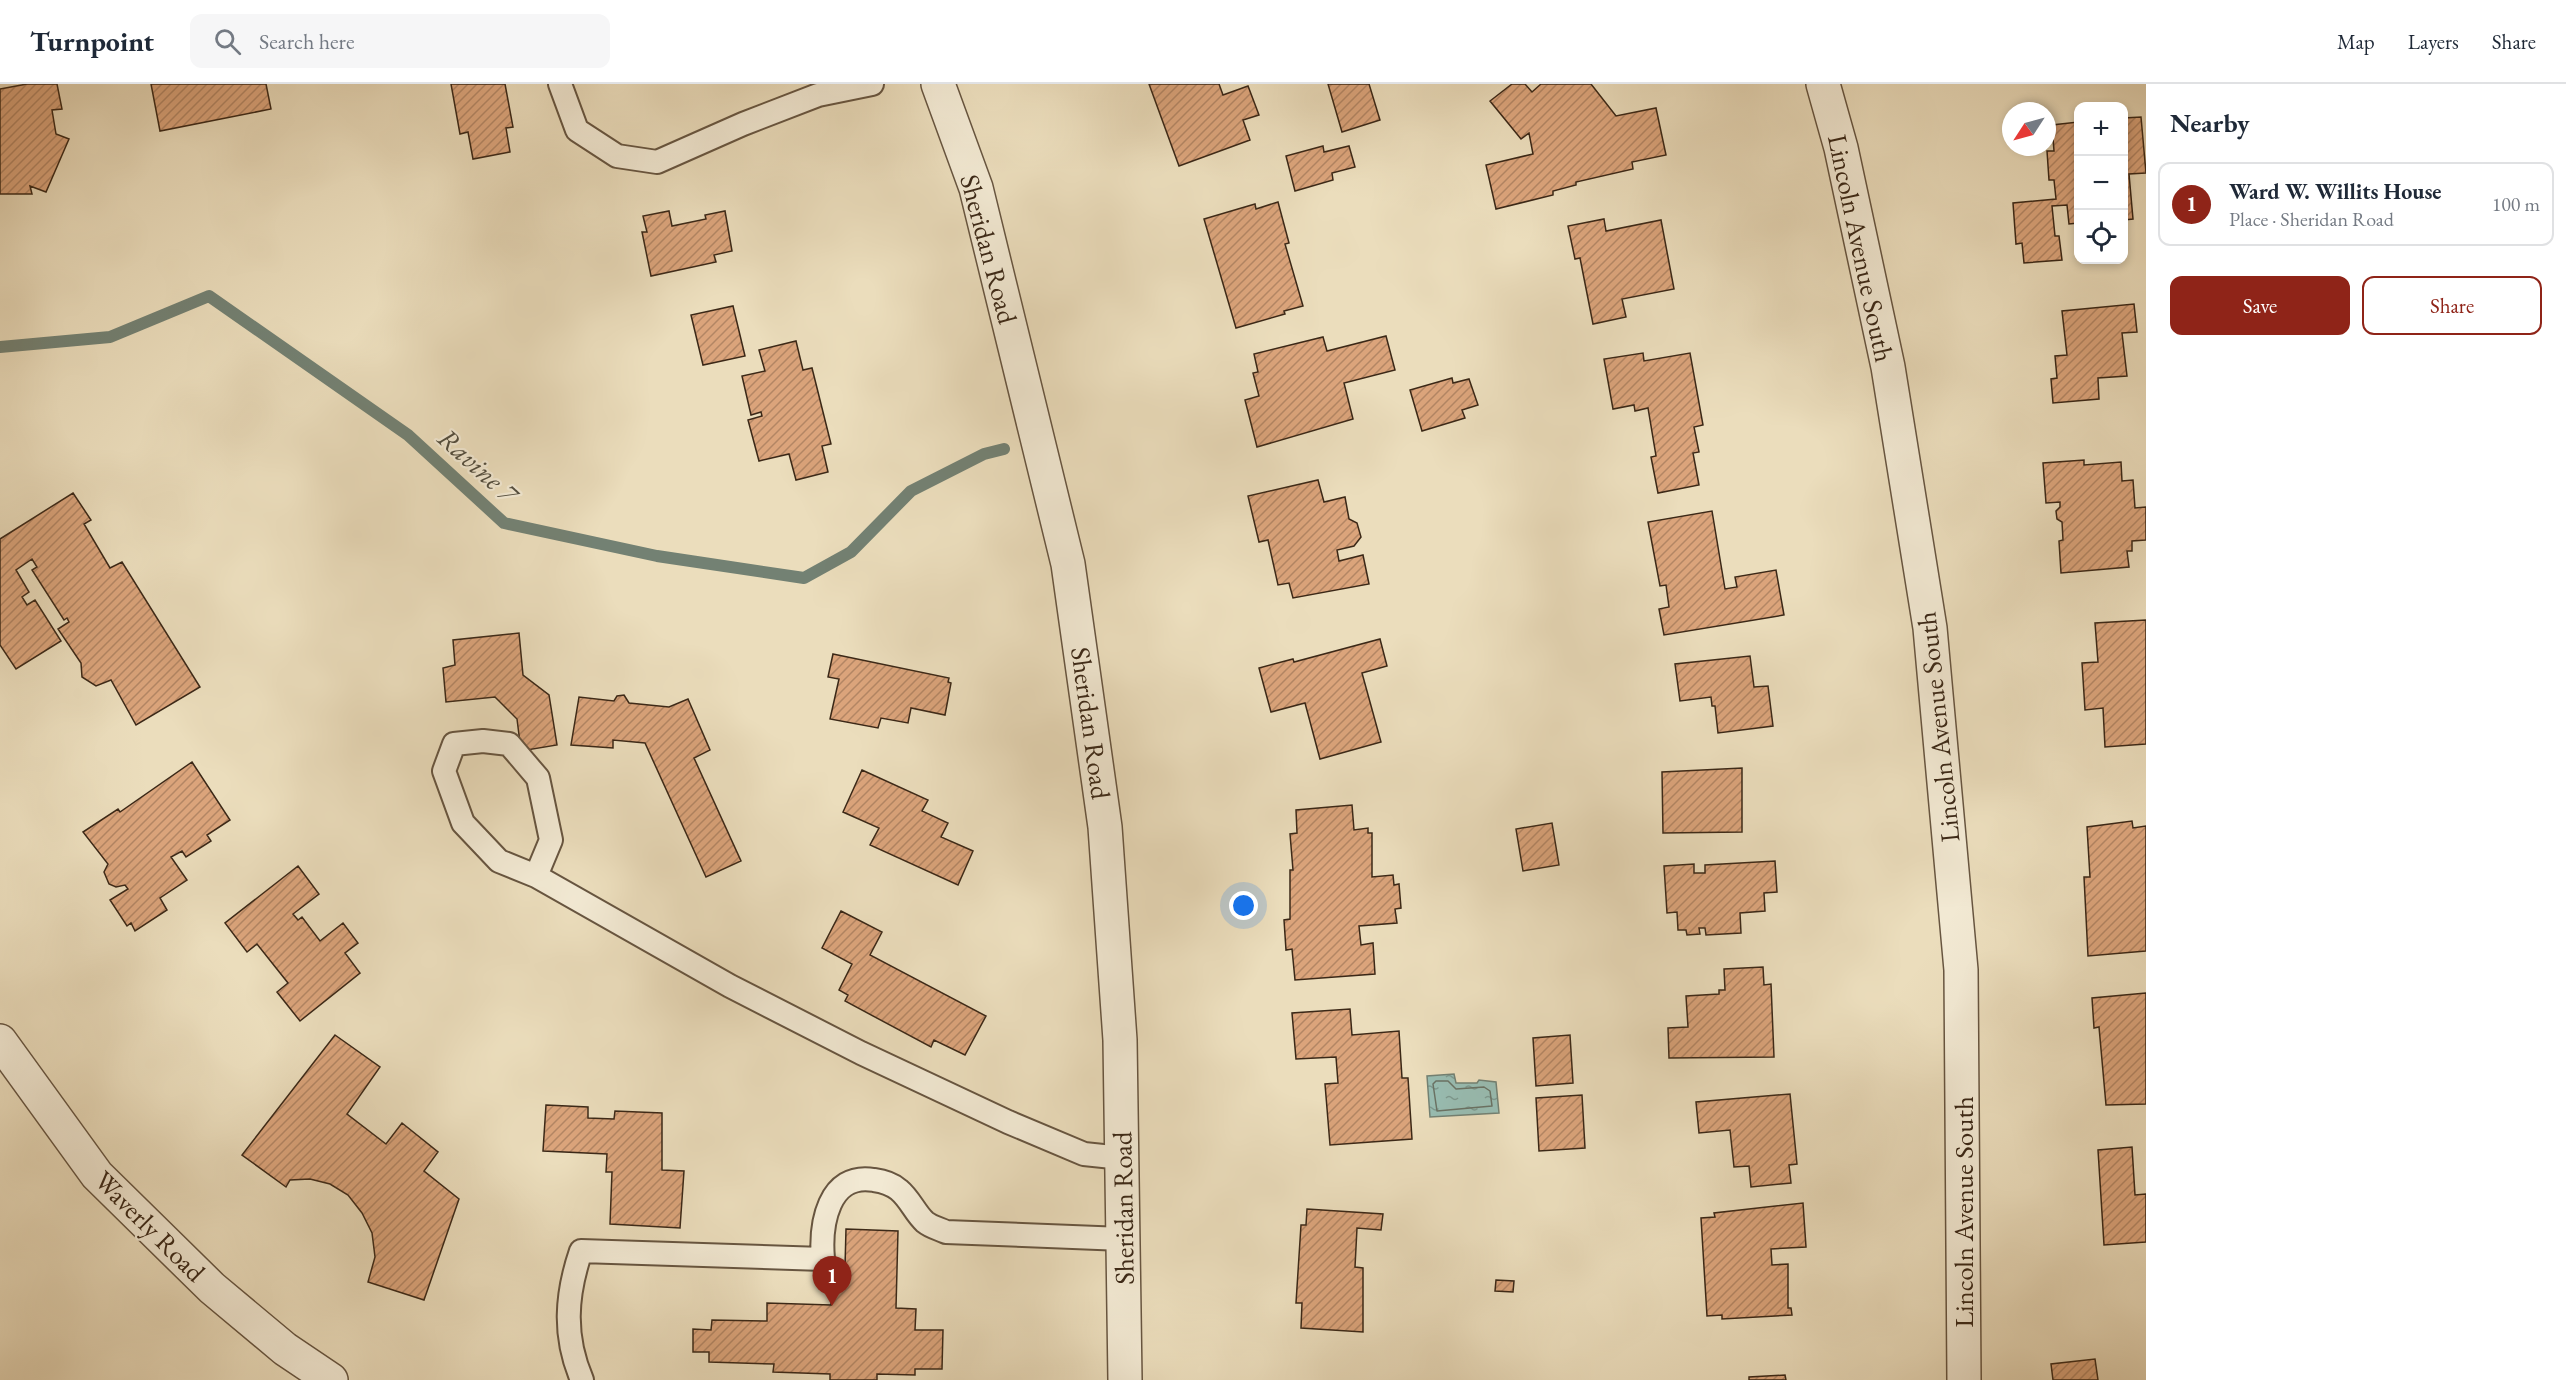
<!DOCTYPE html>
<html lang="en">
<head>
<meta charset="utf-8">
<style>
  :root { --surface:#fff; --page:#f6f6f7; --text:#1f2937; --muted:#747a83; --line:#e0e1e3; --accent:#8f2418 }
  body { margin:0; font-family:"EB Garamond",serif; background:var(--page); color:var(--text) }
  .controls { position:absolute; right:18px; top:18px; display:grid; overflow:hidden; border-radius:12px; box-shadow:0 3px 9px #0003 }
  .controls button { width:54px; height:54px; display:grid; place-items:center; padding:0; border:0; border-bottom:2px solid var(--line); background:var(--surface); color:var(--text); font:30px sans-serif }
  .compass { position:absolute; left:2002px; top:18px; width:54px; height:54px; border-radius:50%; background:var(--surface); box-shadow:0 3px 9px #0003; rotate:234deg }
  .you { position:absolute; left:1244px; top:822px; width:21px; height:21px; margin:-15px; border:4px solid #fff; border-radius:50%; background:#1a73e8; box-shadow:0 0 0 9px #1a73e833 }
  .badge { display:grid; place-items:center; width:39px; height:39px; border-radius:50%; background:var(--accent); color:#fff; font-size:20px; font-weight:700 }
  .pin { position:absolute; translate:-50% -50px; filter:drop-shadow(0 2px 3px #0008) }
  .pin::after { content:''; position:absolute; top:32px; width:21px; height:18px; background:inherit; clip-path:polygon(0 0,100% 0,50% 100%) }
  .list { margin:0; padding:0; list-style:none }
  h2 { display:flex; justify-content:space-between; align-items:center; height:78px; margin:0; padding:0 24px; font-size:26px }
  h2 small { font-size:20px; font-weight:400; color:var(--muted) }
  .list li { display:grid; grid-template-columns:39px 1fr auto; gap:18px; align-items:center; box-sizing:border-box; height:84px; margin:0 12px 12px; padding:0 12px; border:2px solid var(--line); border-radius:12px }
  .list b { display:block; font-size:22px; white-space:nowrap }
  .list p { margin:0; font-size:20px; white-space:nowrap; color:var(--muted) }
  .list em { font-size:20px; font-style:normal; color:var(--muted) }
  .actions { display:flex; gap:12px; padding:18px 24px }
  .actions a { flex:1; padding:14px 0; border:2px solid var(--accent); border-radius:12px; text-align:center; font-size:21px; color:var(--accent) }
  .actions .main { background:var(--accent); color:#fff }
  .icon { flex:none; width:33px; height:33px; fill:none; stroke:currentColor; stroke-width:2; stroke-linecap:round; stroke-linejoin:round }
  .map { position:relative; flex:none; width:2146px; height:1296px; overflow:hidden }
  header { display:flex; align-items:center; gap:36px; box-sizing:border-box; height:84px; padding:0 30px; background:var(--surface); border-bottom:2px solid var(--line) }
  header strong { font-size:28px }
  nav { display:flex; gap:33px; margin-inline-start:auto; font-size:21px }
  .search { width:420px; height:54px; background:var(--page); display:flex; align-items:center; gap:15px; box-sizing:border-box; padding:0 21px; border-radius:12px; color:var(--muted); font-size:22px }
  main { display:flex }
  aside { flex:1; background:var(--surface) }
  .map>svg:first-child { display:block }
  .water { fill:url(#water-ripples); stroke:#738173; stroke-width:1.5 }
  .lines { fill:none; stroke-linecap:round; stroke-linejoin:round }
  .shore { stroke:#6a7264; stroke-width:1.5 }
  .stream { stroke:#738173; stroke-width:12 }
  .building { fill:url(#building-hatch); stroke:#3b2817; stroke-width:1.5 }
  .service-casing { stroke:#675540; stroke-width:26 }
  .minor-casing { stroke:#675540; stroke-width:36 }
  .tertiary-casing { stroke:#675540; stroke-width:36 }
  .service { stroke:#f2e9d3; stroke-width:22 }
  .minor { stroke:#f2e9d3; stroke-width:33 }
  .tertiary { stroke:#f2e9d3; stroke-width:33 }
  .labels { text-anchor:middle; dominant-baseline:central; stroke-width:4.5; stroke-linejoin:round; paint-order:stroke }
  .street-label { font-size:27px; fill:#3b2817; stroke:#f2e9d3 }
  .water-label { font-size:28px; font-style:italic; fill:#524d3e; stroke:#f2e9d3 }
</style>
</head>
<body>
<header>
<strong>Turnpoint</strong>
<div class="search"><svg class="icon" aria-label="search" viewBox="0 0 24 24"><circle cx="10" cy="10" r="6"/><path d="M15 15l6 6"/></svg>Search here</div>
<nav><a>Map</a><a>Layers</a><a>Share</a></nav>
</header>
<main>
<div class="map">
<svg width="2146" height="1296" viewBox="0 0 2146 1296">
  <defs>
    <pattern id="water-ripples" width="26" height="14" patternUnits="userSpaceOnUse" patternTransform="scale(1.5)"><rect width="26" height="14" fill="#98bcb1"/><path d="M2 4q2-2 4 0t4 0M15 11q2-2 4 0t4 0" fill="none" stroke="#7d998f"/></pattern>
    <pattern id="building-hatch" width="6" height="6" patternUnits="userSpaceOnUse" patternTransform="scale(1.5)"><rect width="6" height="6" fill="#dba47b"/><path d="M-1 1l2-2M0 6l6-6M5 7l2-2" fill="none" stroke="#b38664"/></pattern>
  </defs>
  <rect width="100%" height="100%" fill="#ebddbc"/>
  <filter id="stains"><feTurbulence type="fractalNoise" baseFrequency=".00333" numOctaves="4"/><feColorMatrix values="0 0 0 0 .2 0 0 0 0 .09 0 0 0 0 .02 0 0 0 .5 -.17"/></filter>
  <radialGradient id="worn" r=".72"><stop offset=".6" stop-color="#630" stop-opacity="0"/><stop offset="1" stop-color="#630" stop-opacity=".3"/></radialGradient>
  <path class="water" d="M1454,990L1456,999H1477L1479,996L1496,998L1499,1029L1430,1033L1427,992Z"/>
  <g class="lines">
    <path class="shore" d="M1436,997H1448L1456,1005L1484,1003L1490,1007L1492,1022L1437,1027L1433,1000Z"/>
    <path class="stream" d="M0,263L110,253L209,212L408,351L504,439L657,472L804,494L851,468L911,407L984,370L1004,365"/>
  </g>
  <path class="building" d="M27,0H57L62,25L52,26L56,50L69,55L46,108L30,102L32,110H0V5Z
    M151,0H266L271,25L160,47Z
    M451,0H505L513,43L506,44L510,68L473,75L468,48L460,50Z
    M1149,0H1219L1223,11L1248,2L1259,31L1243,36L1250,56L1179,82Z
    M1328,0H1369L1380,36L1342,48Z
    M1512,0H1525L1532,8L1541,0H1591L1616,32L1656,24L1666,71L1632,78L1633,85L1576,98V101L1553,107V111L1496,125L1486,81L1533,70L1529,49L1521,55L1490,17Z
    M2141,33L2146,89L2129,90L2133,135L2124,136V34Z
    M2078,38V139L2069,140L2067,121L2052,122L2055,152H2059L2062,176L2024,179L2022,159L2016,160L2013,119L2056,115L2054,96H2049L2047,67H2054L2052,41Z
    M1323,62L1324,68L1349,62L1355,83L1332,89L1333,96L1295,107L1286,72Z
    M1278,118L1289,159L1285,160L1303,222L1284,227L1285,230L1236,244L1204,135L1255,120L1256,125Z
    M669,127L672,142L706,135L705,131L725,127L732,167L714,171L716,178L651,192L642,148H647L643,132Z
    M1604,135L1606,147L1661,136L1674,205L1622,215L1626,233L1593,240L1580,174L1575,175L1568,142Z
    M2134,220L2137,248L2122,249L2127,292L2098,294L2099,315L2053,319L2051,295L2057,294L2055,272L2067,271L2062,227Z
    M733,222L745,272L703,281L691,231Z
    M1386,252L1395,286L1344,299L1353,335L1257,363L1245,316L1259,312L1253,289L1258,288L1254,270L1323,253L1327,267Z
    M796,257L803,286L812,284L831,360L822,362L828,388L796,396L789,370L759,377L748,336L762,332L761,328L751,331L742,292L765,287L759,266Z
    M1643,269L1644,277L1690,269L1703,341L1694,343L1699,368L1693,369L1699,401L1658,409L1651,373L1656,372L1648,324L1635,327L1634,321L1613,325L1604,275Z
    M1452,294L1453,299L1469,295L1478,321L1462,326L1465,334L1422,347L1410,306Z
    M2084,376V381L2121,378L2122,397L2133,396L2135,424L2146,423V456L2132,457V467H2127L2129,483L2061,489L2059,457L2063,456L2062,438L2057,435L2056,427L2060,423V418L2046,419L2043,379Z
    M1318,396L1324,418L1345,413L1349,435L1357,439L1361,453L1354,462L1337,466L1339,477L1363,471L1369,500L1293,514L1289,499L1278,501L1268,456L1259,458L1248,412Z
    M73,409L91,436L84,440L110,484L122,478L200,603L136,641L111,596L96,602L82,593L81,579L58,545L69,538L67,534L64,536L32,486L37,483L32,475L16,486L29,508L22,513L27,521L35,516L61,557L16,585L0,561V455Z
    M1712,427L1725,505L1737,503L1735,493L1776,486L1784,531L1664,551L1659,525L1669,523L1666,501L1660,502L1648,438Z
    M2146,536V660L2105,663L2103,624L2085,626L2082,579L2098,578L2095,539Z
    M519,549L523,591L549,611L557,661L521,667L517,635L495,613L446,618L443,584L455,581L453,556Z
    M1380,555L1387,582L1362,589L1381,658L1320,675L1305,619L1271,628L1259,584L1293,575L1294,578Z
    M833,570L949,594L948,598L951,599L945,631L911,624L908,639L881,634L878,644L830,635L839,595L828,593Z
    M1750,572L1754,603L1768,602L1773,642L1718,649L1715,622H1712L1711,613L1680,617L1675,580Z
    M624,611L629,619L669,623L688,615L710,666L694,674L741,777L706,793L645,659L613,656V664L571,661L579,613L614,617L617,612Z
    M192,678L230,736L207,751L211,757L186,773L182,767L171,773L187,796L160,814L167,826L135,847L131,839L127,842L110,816L128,805L125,801L116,803L109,800L104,788L108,780L83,748L118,725L120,728Z
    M1742,684V748L1663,749L1662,688Z
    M862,686L928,716L922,727L948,739L941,753L973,767L958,801L870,761L879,744L843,728Z
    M1352,721L1354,746L1368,744V749H1372V793L1393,791L1394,801L1399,800L1401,824L1395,825L1397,839L1359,842L1361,861L1373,859L1375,890L1295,896L1292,865L1286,866L1284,836L1290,835V786H1293L1290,750L1297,749L1296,726Z
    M2132,737L2133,744L2146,742V867L2088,872L2084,793H2090L2087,743Z
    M1552,739L1559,781L1523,787L1516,745Z
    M1775,777L1777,808L1764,809L1765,827L1740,829L1741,849L1706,851L1705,844H1699L1700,850L1687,851L1686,846H1678L1677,828L1667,829L1664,782L1694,780V789H1705V781Z
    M298,782L319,810L293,830L298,836L302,833L320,857L343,839L358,859L345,869L360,889L300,937L277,908L288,899L257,860L247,868L225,839Z
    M841,827L882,848L870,871L986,932L965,971L934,956L931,963L845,917L848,911L839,906L852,880L822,864Z
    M1763,883L1764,901L1771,900L1774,973L1669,974L1668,944L1688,943L1686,912L1719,910V906H1725L1724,885Z
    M2146,909V1020L2106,1021L2099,943L2094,944L2092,914Z
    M1350,925L1352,951L1399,947L1402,994H1408L1412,1055L1330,1061L1325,1000L1338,999L1336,973L1296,975L1292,929Z
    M335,951L380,983L347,1030L386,1060L402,1039L438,1068L424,1087L459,1115L424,1216L368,1198L375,1173L372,1149L362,1129L348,1111L330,1100L310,1095L290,1096L286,1103L242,1071Z
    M1570,951L1573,999L1536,1002L1533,954Z
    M1790,1010L1797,1080L1789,1081L1791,1099L1751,1103L1749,1082L1734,1083L1730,1046L1699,1049L1696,1018Z
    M1582,1011L1585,1064L1539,1067L1536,1014Z
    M546,1021L588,1023V1034L614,1035L615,1027L662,1029V1086L684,1087L680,1144L610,1140L612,1088H606L607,1070L543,1067Z
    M2132,1063L2135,1111L2146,1110V1158L2104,1161L2098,1066Z
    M1803,1119L1806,1163L1771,1165L1772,1181L1788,1180V1224H1791L1792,1231L1722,1235V1231L1707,1232L1701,1134L1715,1133L1714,1129Z
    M1307,1125L1383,1130L1381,1146L1357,1144L1355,1183L1363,1184V1248L1301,1244L1302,1219H1296L1301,1141H1306Z
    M846,1145L898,1147L896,1224L916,1225L915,1246H943L942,1285H915V1291L877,1290V1296H830V1290L773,1288L774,1280L709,1278V1268H693V1245L711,1246L712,1236L767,1237V1219L831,1221L832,1182L845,1183Z
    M1496,1196L1514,1197L1513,1208L1495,1207Z
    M2095,1275L2098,1296H2053L2051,1280Z
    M1785,1291L1786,1296H1749V1293Z"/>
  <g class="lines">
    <g class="service-casing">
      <path id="service" d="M560,0L577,46L617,72L657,78L743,40L818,11L872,0
        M536,792L551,756L538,694L509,660L483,657L454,660L444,687L463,739L499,777L536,792L730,902L861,969L1008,1038L1084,1070L1122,1074
        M582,1296C563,1252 566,1211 581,1167L823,1175C820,1141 828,1088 874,1096C882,1097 892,1100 899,1106C910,1115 915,1129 925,1138C931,1143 940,1145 946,1148L1123,1155"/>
    </g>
    <g class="minor-casing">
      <path id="minor" d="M1823,0L1841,64L1888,283L1930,544L1961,886L1964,1296
        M0,957L97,1091L212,1204L285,1265L331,1296"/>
    </g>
    <g class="tertiary-casing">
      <path id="tertiary" d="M938,0L976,104L1068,480L1105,743L1120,956L1125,1296"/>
    </g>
    <use href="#service" class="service"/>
    <use href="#minor" class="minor"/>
    <use href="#tertiary" class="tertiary"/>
  </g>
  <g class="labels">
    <g class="street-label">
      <text transform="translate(1861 164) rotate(78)">Lincoln Avenue South</text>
      <text transform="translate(989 165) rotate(75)">Sheridan Road</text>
      <text transform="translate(1091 639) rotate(82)">Sheridan Road</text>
      <text transform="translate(1938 643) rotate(-96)">Lincoln Avenue South</text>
      <text transform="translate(1123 1124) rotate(-91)">Sheridan Road</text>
      <text transform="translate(1963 1128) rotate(-90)">Lincoln Avenue South</text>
      <text transform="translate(150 1142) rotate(45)">Waverly Road</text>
    </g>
    <g class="water-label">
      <text transform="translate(478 381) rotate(42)">Ravine 7</text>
    </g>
  </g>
  <rect width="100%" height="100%" filter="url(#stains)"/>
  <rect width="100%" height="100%" fill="url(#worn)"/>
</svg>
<div class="controls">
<button>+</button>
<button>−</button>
<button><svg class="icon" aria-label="locate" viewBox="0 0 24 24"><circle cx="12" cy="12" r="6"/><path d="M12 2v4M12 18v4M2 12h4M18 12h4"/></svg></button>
</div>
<svg class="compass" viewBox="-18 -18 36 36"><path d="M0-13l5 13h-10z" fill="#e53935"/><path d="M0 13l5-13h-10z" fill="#747a83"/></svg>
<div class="you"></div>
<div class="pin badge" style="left:832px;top:1222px">1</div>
</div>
<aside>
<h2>Nearby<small></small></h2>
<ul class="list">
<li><span class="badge">1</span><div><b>Ward W. Willits House</b><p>Place · Sheridan Road</p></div><em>100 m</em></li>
</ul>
<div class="actions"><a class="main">Save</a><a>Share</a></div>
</aside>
</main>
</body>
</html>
